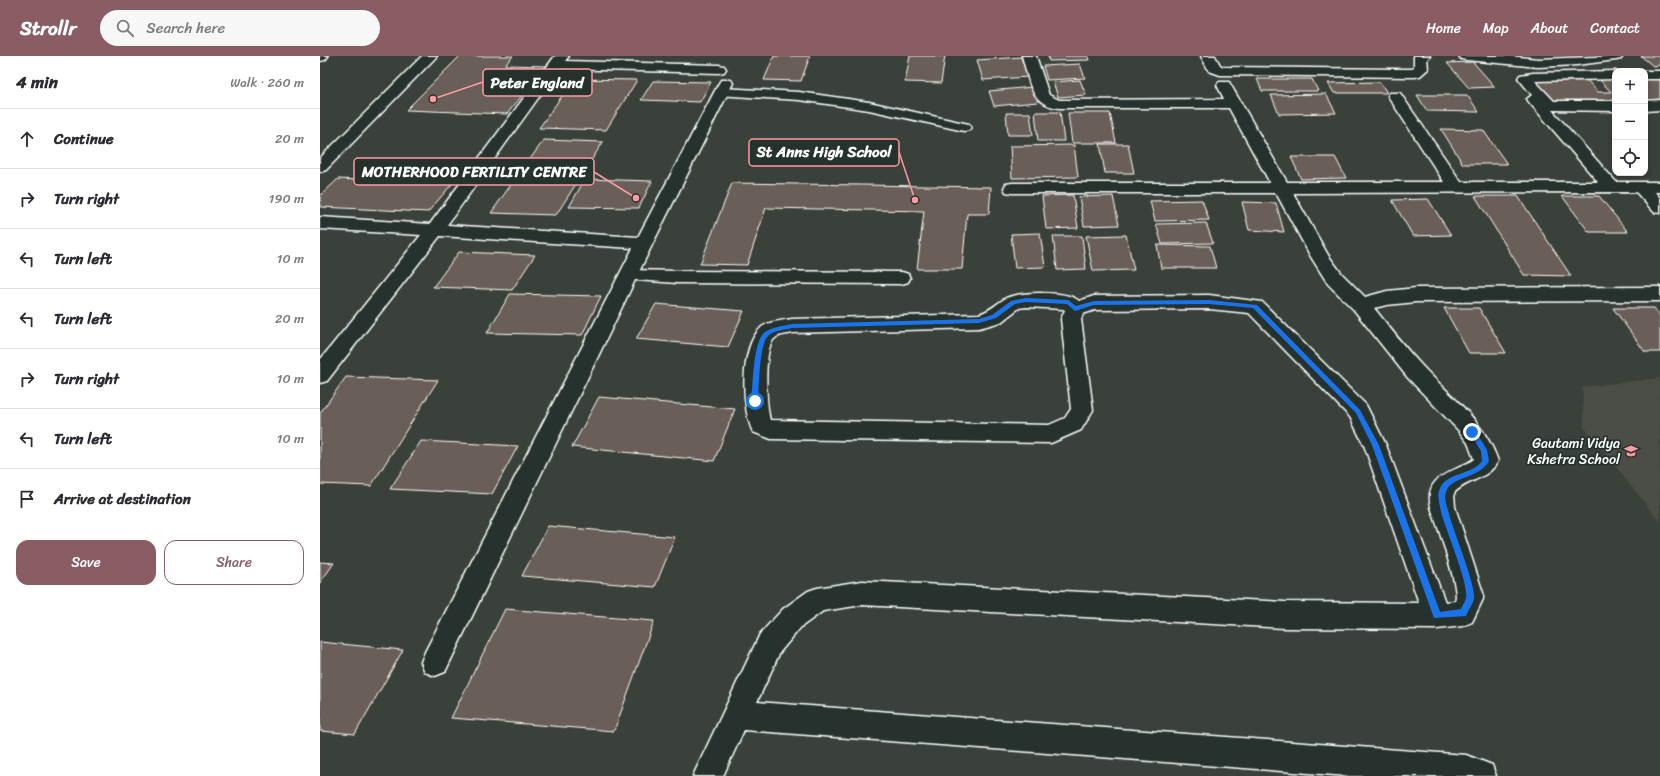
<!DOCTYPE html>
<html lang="en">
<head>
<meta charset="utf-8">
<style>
  :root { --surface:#fff; --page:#f7f7f7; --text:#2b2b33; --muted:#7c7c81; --line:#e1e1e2; --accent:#8a5d65 }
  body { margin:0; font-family:Sriracha,sans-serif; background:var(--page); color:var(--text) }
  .controls { position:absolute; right:12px; top:12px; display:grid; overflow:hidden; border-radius:8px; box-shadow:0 2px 6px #0003 }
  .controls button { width:36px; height:36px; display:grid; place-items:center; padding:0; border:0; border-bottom:1px solid var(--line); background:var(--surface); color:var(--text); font:20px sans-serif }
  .stop { position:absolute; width:12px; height:12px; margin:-9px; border:3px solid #1a73e8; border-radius:50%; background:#fff }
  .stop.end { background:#1a73e8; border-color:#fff; box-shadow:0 1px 4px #0008 }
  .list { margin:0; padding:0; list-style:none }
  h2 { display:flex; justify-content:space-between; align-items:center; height:52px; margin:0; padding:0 16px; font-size:17px }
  h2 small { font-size:13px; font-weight:400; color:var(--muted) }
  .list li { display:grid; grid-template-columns:26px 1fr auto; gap:12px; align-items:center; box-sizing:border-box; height:60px; padding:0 16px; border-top:1px solid var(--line) }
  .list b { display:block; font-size:15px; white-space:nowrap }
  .list em { font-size:13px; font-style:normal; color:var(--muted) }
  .actions { display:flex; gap:8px; padding:12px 16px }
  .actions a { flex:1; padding:9px 0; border:1px solid var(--accent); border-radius:12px; text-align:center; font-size:14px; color:var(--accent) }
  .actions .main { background:var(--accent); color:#fff }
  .icon { flex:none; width:22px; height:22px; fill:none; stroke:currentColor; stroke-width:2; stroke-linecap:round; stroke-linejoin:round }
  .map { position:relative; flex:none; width:1340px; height:720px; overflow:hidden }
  header { display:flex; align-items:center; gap:24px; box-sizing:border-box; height:56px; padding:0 20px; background:var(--accent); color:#fff }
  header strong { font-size:19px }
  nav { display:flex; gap:22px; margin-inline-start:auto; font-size:14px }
  .search { width:280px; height:36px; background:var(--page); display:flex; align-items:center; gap:10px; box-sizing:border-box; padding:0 14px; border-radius:22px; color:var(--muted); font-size:15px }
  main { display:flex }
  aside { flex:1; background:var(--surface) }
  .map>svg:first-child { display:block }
  .built { fill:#4c4d47 }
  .building { fill:#6a5e58; stroke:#fff }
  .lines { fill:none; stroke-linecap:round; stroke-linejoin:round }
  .service-casing { stroke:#fff; stroke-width:3 }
  .minor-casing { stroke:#fff; stroke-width:3 }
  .trunk-casing { stroke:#fff; stroke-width:3 }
  .service { fill:#26332d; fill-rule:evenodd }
  .minor { fill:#26332d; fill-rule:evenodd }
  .trunk { fill:#26332d; fill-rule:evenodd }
  .route { fill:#1a73e8 }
  .labels { text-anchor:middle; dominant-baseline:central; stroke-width:3.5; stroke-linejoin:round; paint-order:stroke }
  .poi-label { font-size:14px; fill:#fff; stroke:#26332d; text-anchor:end }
  .leader { fill:none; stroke:#ff9aa2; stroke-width:1.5 }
  .callout-dot { fill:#ff9aa2; stroke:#26332d; stroke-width:1.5 }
  .callout { fill:#26332d; stroke:#ff9aa2; stroke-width:1.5 }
  .callout-label { font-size:15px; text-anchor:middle; font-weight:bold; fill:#fff }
</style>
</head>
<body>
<header>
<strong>Strollr</strong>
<div class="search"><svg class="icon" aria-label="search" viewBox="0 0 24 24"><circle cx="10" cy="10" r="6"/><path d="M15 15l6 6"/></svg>Search here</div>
<nav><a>Home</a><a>Map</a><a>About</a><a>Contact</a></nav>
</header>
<main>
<aside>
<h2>4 min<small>Walk · 260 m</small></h2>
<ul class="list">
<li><svg class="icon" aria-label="ahead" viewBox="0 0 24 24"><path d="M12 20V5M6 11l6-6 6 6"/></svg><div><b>Continue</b></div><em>20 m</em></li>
<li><svg class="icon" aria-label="right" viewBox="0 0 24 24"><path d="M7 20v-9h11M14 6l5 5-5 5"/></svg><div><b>Turn right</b></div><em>190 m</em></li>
<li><svg class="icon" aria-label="left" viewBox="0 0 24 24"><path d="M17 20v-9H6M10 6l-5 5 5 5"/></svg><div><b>Turn left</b></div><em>10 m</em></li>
<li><svg class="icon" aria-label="left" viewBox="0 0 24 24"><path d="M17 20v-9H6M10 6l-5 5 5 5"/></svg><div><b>Turn left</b></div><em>20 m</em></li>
<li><svg class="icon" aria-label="right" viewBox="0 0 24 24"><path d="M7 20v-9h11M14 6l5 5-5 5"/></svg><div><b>Turn right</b></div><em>10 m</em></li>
<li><svg class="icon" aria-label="left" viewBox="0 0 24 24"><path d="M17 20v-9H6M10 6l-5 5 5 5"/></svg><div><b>Turn left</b></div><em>10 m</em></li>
<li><svg class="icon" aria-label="arrive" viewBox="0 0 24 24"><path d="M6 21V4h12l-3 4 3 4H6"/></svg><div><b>Arrive at destination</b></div></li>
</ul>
<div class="actions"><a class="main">Save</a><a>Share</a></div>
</aside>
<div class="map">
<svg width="1340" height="720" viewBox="0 0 1340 720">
  <rect width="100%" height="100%" fill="#3a403a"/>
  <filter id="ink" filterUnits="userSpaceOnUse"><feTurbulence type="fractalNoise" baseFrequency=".025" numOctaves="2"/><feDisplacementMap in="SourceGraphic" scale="8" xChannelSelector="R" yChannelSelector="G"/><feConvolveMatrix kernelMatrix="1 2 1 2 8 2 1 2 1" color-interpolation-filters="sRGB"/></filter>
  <g filter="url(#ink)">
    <path class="built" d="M1340,322V466L1264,371L1262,331Z"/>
    <path class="building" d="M140,0H193L185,9L226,10L187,58L86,54Z
      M454,0H490L481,25L444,24Z
      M590,0H625L621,27L585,26Z
      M728,0H768L769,4L729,5Z
      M1321,0H1340V9L1333,10Z
      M701,1L708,21L663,24L657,4Z
      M1153,6L1175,31L1149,32L1127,7Z
      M760,8L765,22L727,24L723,10Z
      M1265,22L1278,36H1291L1278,22H1295V45L1229,46L1208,23Z
      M1325,22H1340V45H1325Z
      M254,23L317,24L286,74L219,72Z
      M937,23H992L998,35H942Z
      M760,24L766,39L738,41L733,26Z
      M333,25L391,26L380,46L321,44Z
      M1060,26L1067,37H1014L1008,27Z
      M713,31L718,46L674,50L669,35Z
      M1006,38L1016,57L959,58L951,39Z
      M1097,39H1147L1159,56L1107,55Z
      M715,56H740L744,85H718Z
      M686,57H710L713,79H688Z
      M748,57H790L796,87H752Z
      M1121,73L1163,74L1187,108H1143Z
      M224,84L283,86L236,159L171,157L195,123L232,124L238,115L202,114Z
      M780,88H808L814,117H785Z
      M754,89L758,121L692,122L690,90Z
      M971,101H1015L1026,122L981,123Z
      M18,123L132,128L108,156L0,151V140Z
      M265,123L332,125L319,152L249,151Z
      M412,127L671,131L669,158H647L642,213H597L604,155L446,152L427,209L380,208Z
      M753,139L758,172L726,173L722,140Z
      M793,140L799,169L764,170L759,141Z
      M1155,140H1198L1251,220L1204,219Z
      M1242,140H1279L1308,176H1269Z
      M1108,143L1131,179L1093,180L1072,144Z
      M882,144L889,164L835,165L830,145Z
      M922,146L956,147L964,176L929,174Z
      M886,167L893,187L842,188L836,168Z
      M720,177L725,211L695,212L691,178Z
      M806,179L814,214L773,215L766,180Z
      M733,180H762L766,213L737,214Z
      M837,189L890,190L896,212H841Z
      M139,196L215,199L192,234L113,231Z
      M190,238L281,240L262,279L167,277Z
      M336,248L424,255L408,291L316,283Z
      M1124,252H1159L1186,297H1149Z
      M1293,252H1334L1340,260V296H1325Z
      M26,321L118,324L51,430L0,428V357Z
      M279,341L415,353L394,405L252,391Z
      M101,385L198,390L172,438L70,433Z
      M228,470L355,481L335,531L202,520Z
      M0,506L14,507L0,527Z
      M185,553L334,565L294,675L131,662Z
      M0,586L83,594L35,678L0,675Z"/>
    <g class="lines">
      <g class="service-casing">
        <path id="service" d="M401,32L479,36L549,46L644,67L649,68L651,71L649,74L644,75L549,54L479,44L397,39L395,36L397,33Z
          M308,214L357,215L582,216L588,218L590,222L588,226L582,228L357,227L302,223L300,219L302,215Z"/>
      </g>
      <g class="minor-casing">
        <path id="minor" d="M102,0H117L6,114L0,116V102Z
          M235,0H249L245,5L399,9L404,10L406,13L404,16L399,17L239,13L127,169L318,181L399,27L401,24H411L413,27L333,187L125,616L115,620L105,616L101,606L105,596L313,192L120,180L7,325L0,327V304L101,179L0,173V161L110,168Z
          M702,0H716L729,39L739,44L904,43L897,29L899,26H909L967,126H1124L1068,40L1070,37H1080L1141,126H1278L1209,46L1207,43L1212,39L1198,22L1200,19L1213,17L1295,15H1296L1295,23L1215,25L1234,45H1295V55L1232,54L1296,126H1340V136H1335L1340,142V157L1334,156L1316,136L973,137L1008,199L1022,218L1045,241L1067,235L1096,232L1340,231V245L1096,246L1067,249L1054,252C1070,272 1085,292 1103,311C1131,341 1164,364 1178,405C1168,424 1147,423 1134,437L1135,451L1163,537V543L1152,566L1143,570L1117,573L965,572L542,549L503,555L481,571L460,596L437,646L1146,699L1172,709L1176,720H1028L424,674L403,720H373L440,578L463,553L488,535L497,532L542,525L965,546L1099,547L1044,389L1030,361L929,257L889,253L775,254L763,258L761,263L773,354L761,374L731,387L451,383L433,376C421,353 420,292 440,273C447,265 462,265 472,263L659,258C670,255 676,248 686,242C699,236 748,234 759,245L774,240L889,239L942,246L1046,349L1066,389L1125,546L1135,545C1141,534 1116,467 1111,451C1103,418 1135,417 1154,403L1148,387L1139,375L1088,322L1034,254L1008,228L991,201L956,137H692L686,136L684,132L686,128L692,127H950L909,52H739C709,48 710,25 702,0ZM706,251L743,253L745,254L741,263L751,353L745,362L729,369L450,364C446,349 443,294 454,283C459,278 466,279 472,277L659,272L681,266L699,252Z
          M881,0H895L900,9L903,11L1076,13H1092L1094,11V0H1110L1107,3L1108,13L1100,20L1095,21L900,19L889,15Z
          M1139,0H1189L1218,3L1303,0L1301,3L1296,4L1257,9L1218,11L1146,4L1141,3Z
          M1324,15H1340V23H1325Z
          M1340,44V54L1325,55V45Z"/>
      </g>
      <g class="trunk-casing">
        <path id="trunk" d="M0,0H8L5,4L0,5Z"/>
      </g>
      <use href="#service" class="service"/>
      <use href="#minor" class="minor"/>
      <use href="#trunk" class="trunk"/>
    </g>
  </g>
  <path class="route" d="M706,242L748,244L756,250L774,245L889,244L937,249L1040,354L1059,389L1120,556L1141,553C1142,550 1145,546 1146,542C1149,528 1126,475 1121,456C1120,450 1117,441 1119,435C1125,415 1152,420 1162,405L1161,395L1149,376L1152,374H1155L1167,394L1169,405C1159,423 1131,420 1126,436C1124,441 1126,449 1128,454C1132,473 1156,528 1154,543C1153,548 1148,554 1146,560L1114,562L1052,389L1036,357L933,252L889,248L774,249L755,255L747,248L706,246L695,248L676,262L659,267L472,272C465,274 454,274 448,280C439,289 439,331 438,345L435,347L431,345C433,330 433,284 445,276C453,271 463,270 472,268L659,263L672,259L691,245Z"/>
  <defs>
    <g id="school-bare" transform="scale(1.08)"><path d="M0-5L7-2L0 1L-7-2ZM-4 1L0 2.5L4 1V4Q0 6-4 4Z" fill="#ff9aa2" stroke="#26332d" stroke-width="2.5" paint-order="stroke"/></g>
  </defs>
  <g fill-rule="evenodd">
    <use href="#school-bare" x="1311" y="395"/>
  </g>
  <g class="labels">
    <g class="poi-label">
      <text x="1300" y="387">Gautami Vidya<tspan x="1300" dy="16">Kshetra School</tspan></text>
    </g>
  </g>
  <path class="leader" d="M113 43L163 26M595 144L579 96M316 142L274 116"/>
  <g class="callout-dot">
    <circle cx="113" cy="43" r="4"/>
    <circle cx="595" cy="144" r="4"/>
    <circle cx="316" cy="142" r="4"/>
  </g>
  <g class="callout">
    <rect x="163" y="13" width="109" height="27" rx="4"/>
    <rect x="429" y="83" width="150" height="27" rx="4"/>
    <rect x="34" y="102" width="240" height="27" rx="4"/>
  </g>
  <g class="callout-label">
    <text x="217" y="32">Peter England</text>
    <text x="504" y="101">St Anns High School</text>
    <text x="154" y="121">MOTHERHOOD FERTILITY CENTRE</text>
  </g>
</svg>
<div class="controls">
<button>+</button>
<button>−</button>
<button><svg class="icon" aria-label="locate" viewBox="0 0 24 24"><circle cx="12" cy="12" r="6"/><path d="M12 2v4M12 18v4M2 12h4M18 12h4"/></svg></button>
</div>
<div class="stop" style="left:435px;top:345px"></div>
<div class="stop end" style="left:1152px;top:376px"></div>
</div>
</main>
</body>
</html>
